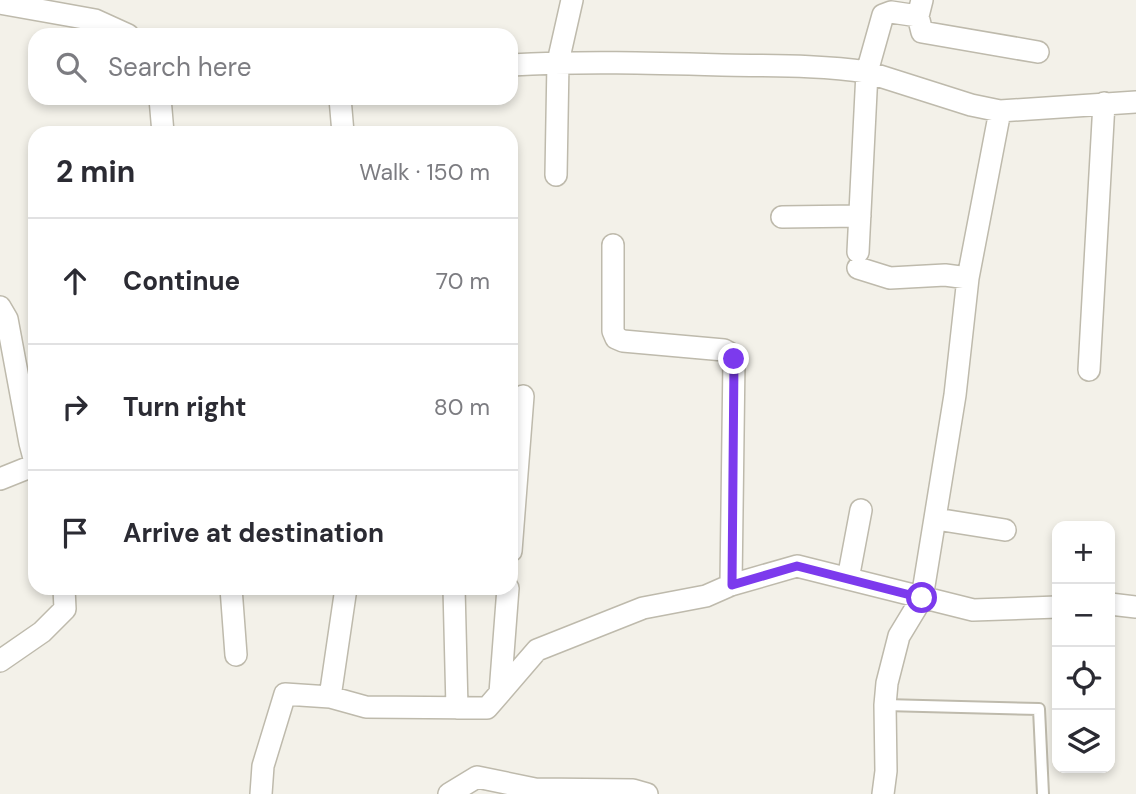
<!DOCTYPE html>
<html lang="en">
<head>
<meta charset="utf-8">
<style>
  :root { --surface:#fff; --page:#f7f7f7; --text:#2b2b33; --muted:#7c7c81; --line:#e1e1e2 }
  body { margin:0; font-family:"DM Sans",sans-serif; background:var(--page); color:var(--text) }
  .controls { position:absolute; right:21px; bottom:21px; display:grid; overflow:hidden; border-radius:14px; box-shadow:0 4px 10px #0003 }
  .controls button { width:63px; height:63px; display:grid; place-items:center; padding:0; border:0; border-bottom:2px solid var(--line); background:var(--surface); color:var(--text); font:35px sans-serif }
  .stop { position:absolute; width:21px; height:21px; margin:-16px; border:5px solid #7c3aed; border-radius:50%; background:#fff }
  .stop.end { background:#7c3aed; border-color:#fff; box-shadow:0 2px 7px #0008 }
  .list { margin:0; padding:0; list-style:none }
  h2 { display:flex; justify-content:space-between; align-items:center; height:91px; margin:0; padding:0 28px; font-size:30px }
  h2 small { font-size:23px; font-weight:400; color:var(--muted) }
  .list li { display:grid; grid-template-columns:46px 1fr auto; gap:21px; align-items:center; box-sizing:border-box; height:126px; padding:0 28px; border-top:2px solid var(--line) }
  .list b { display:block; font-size:26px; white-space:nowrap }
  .list em { font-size:23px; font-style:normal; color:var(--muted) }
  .icon { flex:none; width:38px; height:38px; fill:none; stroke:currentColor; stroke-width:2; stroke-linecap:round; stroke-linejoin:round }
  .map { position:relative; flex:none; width:1136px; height:794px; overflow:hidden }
  .search { position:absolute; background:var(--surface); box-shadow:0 4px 10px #0003; left:28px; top:28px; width:490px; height:77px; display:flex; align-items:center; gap:18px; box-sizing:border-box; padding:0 24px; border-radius:21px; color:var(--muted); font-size:26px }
  .panel { position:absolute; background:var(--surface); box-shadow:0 4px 10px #0003; left:28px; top:126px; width:490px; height:469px; border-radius:21px }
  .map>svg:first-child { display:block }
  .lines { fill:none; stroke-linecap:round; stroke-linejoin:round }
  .service-casing { stroke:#bebaac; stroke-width:14 }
  .minor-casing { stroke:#bebaac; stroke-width:24 }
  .service { stroke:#fff; stroke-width:10 }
  .minor { stroke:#fff; stroke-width:21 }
  .route { stroke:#7c3aed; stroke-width:9 }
</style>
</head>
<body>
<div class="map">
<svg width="1136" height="794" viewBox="0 0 1136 794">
  <rect width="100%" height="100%" fill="#f3f1e9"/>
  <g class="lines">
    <g class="service-casing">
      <path id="service" d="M885,705L1039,709L1043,794"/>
    </g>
    <g class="minor-casing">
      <path id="minor" d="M0,3L95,20L128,35
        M918,16L922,32L1038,52
        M511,65C581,61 652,63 722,65C770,66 819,65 867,72L883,15L891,12L918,16L922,0
        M160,98L163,133
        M340,98L343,133
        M556,175L558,62L572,0
        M782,217L860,216
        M613,245V331L616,338L623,341L724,350L733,355L734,359L731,585
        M858,252L867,72L971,105L1000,111L1136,102
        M858,268L890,278L945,275L968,278
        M0,307L7,319L30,443L35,462
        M1089,370L1104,103
        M0,479L35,465
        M936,519L1005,530
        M511,551L523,396
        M848,579L861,510
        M231,588L236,655
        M454,588L457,708
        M1110,604L1136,607
        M0,661L42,632L65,609L64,588
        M500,693L508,588
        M330,697L346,588
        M261,794L263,766L285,694L330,697L366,707L487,708L537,650L643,608L706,596L731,585L797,566L973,610L1057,607
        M449,794L477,777L535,789L633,790L647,794
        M883,794L886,771L885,705L887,683L899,636L922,598L955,395L968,278L1000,111"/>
    </g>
    <use href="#service" class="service"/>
    <use href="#minor" class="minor"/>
  </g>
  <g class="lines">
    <path class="route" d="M734,359L732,585L797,566L922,598"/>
  </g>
</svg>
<div class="controls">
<button>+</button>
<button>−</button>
<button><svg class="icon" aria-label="locate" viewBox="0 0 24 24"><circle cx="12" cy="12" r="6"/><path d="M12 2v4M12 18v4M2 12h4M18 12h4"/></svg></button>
<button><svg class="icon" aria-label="layers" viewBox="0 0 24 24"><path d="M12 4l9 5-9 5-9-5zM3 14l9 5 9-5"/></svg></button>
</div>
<div class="stop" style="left:922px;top:598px"></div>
<div class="stop end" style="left:734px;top:359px"></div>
<div class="search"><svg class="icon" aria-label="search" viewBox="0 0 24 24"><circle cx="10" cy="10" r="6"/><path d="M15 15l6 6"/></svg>Search here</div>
<section class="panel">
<h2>2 min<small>Walk · 150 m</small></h2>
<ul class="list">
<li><svg class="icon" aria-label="ahead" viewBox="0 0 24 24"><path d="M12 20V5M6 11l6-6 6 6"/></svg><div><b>Continue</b></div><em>70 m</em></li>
<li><svg class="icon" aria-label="right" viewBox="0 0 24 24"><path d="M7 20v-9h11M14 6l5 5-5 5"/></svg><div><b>Turn right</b></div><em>80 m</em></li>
<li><svg class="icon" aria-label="arrive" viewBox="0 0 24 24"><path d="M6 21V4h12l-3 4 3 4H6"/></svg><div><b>Arrive at destination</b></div></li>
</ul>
</section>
</div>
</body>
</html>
